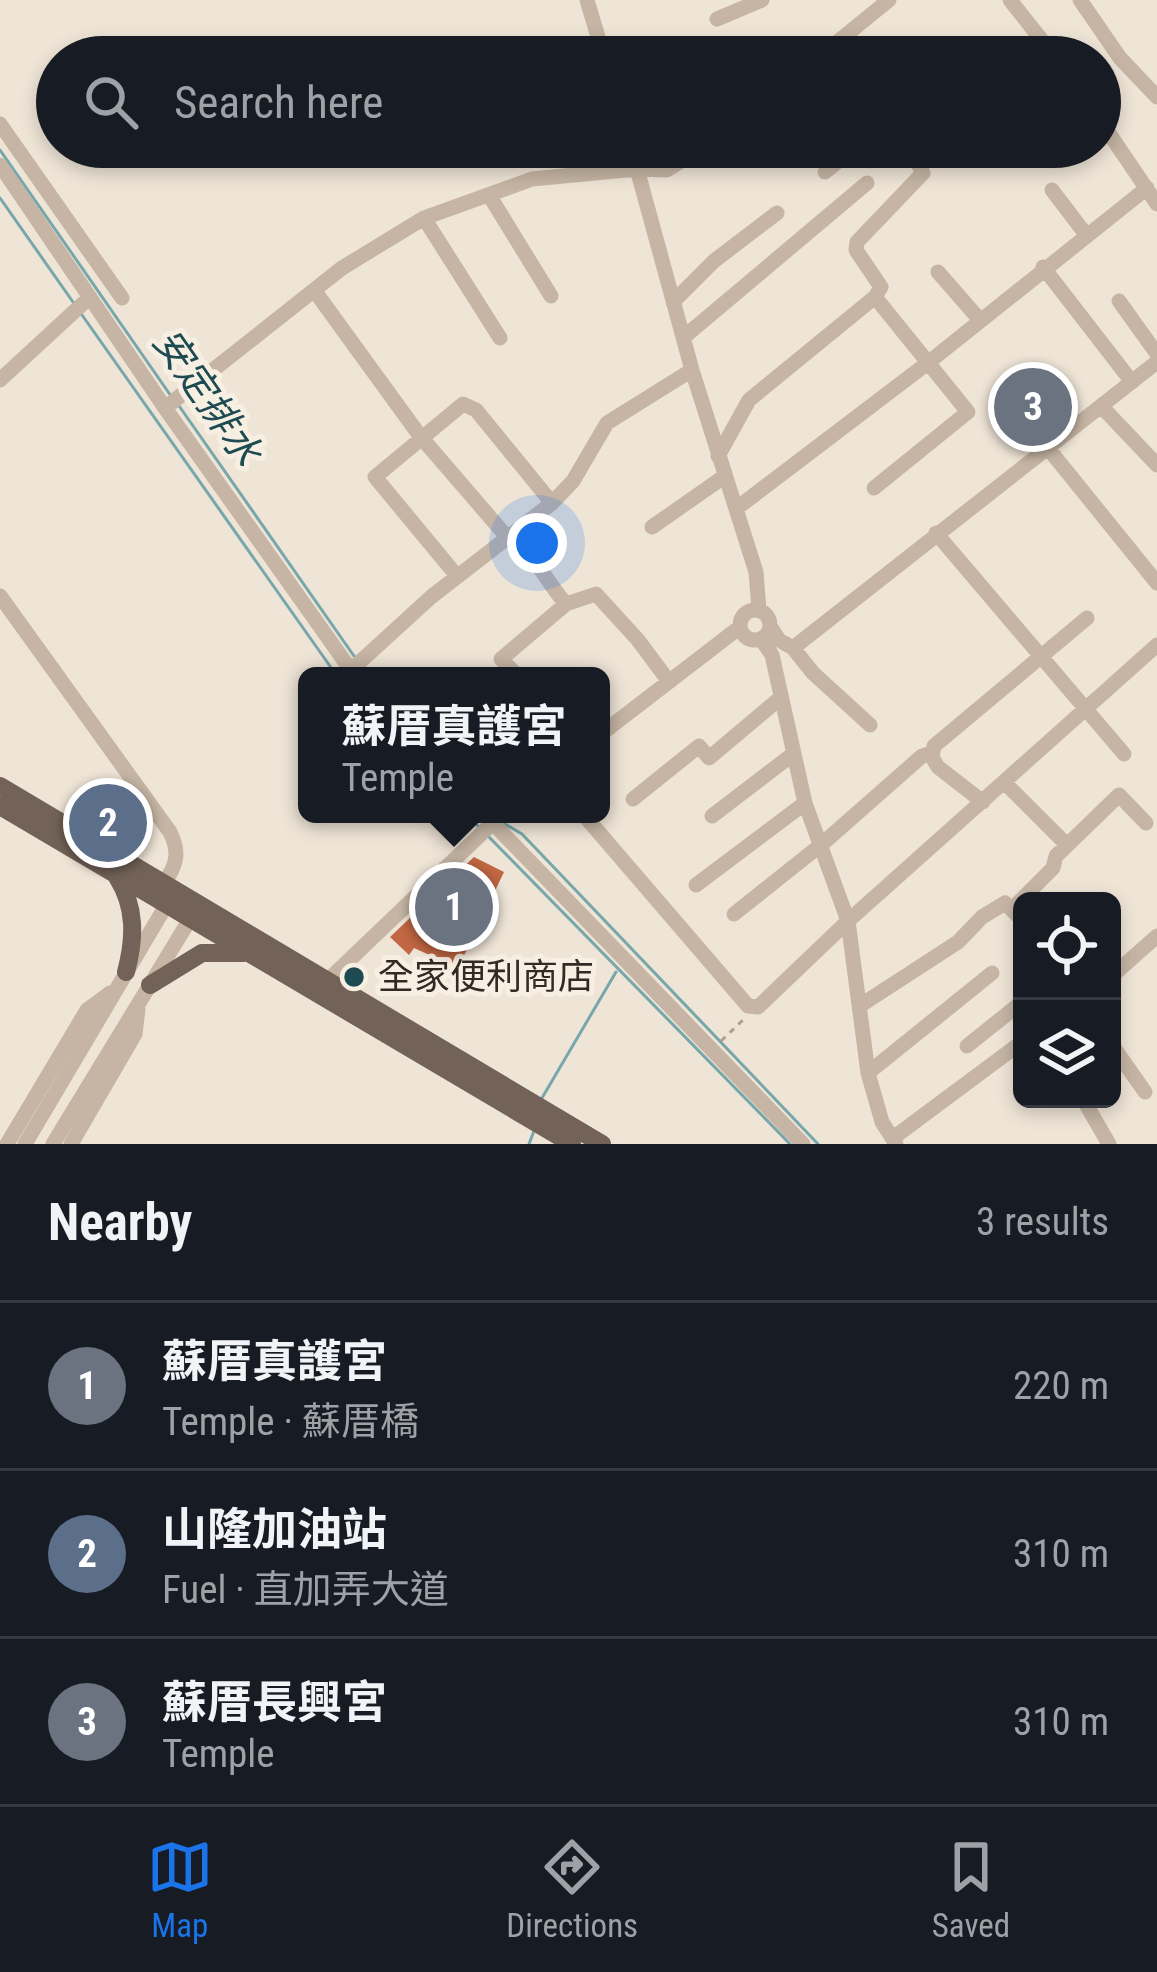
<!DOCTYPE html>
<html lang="en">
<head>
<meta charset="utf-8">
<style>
  :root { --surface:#171b24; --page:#242831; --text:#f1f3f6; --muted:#9ea1a6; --line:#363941; --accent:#1a73e8 }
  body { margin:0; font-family:"Roboto Condensed","Noto Sans TC",sans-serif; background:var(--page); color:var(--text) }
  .controls { position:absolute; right:36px; bottom:36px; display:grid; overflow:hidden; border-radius:18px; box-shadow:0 6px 18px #0003 }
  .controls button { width:108px; height:108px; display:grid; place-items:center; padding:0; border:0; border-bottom:3px solid var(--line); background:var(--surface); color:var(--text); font:60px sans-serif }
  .you { position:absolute; left:537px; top:543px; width:42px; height:42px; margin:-30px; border:9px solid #fff; border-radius:50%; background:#1a73e8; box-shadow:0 0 0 18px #1a73e833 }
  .badge { display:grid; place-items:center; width:78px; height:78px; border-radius:50%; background:var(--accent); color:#fff; font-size:39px; font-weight:700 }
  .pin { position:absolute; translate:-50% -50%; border:6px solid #fff; box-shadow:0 3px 12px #0006 }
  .popup { position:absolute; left:298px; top:667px; width:312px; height:156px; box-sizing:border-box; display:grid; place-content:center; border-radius:18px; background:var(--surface); filter:drop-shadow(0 3px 9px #0005); font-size:39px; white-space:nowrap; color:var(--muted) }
  .popup b { font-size:45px; color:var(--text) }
  .popup::after { content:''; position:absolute; left:50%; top:100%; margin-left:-24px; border:24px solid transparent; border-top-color:var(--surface) }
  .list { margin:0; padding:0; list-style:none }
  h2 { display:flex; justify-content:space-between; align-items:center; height:156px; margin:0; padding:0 48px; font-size:51px }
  h2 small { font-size:39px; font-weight:400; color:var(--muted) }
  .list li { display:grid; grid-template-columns:78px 1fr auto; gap:36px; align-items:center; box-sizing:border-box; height:168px; padding:0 48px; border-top:3px solid var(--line) }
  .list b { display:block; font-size:45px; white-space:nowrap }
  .list p { margin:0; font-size:39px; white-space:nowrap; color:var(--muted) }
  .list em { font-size:39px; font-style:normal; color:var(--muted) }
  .icon { flex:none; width:66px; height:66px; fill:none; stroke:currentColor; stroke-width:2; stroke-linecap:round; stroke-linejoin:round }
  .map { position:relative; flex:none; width:1157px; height:1144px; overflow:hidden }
  .search { position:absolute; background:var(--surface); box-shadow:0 6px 18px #0003; left:36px; right:36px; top:36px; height:132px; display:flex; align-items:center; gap:30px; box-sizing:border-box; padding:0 42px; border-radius:66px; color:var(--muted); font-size:45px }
  .sheet { height:660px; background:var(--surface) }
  nav { display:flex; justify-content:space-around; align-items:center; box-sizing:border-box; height:168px; border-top:3px solid var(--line); background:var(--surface); font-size:33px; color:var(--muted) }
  nav a { display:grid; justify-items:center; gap:6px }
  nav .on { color:var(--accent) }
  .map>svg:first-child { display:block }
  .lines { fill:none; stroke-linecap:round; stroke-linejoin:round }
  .stream { stroke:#77a6ab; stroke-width:3 }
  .building { fill:#c16743 }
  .path { stroke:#b29f8e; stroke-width:3; stroke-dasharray:6 6; stroke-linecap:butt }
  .minor { stroke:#c6b5a4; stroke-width:15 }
  .major { stroke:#736257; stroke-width:18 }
  .poi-dot { fill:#1d4b51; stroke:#f8efe3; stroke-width:4.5 }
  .labels { text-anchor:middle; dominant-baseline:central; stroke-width:10; stroke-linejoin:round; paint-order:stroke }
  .poi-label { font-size:36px; fill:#322a25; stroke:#f8efe3; text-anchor:start }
  .water-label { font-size:39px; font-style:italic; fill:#1d4b51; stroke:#f8efe3 }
</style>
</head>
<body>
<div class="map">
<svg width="1157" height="1144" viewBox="0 0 1157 1144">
  <rect width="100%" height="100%" fill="#efe5d7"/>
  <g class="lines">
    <path class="stream" d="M0,150L171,396
      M0,198L73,302
      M82,315L337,676
      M177,403L354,656
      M467,814L478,826
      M505,824L522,834L818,1144
      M489,837L790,1144
      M542,1098L616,972
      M529,1144L534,1131"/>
  </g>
  <path class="building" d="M474,857L504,872L458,968L414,948L409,955L390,937Z"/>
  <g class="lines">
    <path class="path" d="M721,1041L744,1019"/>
    <path class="minor" d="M587,0L604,57
      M1010,0L1055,57
      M1080,0L1120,58L1157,97
      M717,19L762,0
      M819,57L889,0
      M1100,120L1157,204
      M0,124L122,298
      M631,147L692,370L756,572L759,610
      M0,165L165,408L355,676
      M825,172L856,147
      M1052,190L1087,236
      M489,195L551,296
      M424,218L500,338
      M1043,267L1132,382
      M938,272L979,319
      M314,290L420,436L507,537C531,546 548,585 566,604L596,594L638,640L667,679
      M1119,301L1157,354
      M673,302L714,261L777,213
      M684,337L867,183
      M0,380L90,297
      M1101,406L1157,465
      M165,408L342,268L424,218L532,179L637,169L667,170L704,147
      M1047,447L1157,583
      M718,456L749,400L875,297L881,287L856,250L857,242L923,173L908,147
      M874,488L968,412L875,297
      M737,508L929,362L1147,188
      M652,527L725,476
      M936,533L1124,754
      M457,576L375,477L463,404L476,410L552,503
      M0,596L170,832C180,852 177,865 164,883
      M740 625a15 15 0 1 1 30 0a15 15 0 1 1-30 0Z
      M770,626L779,640L793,648L1157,362
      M761,639L772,655L805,803L848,921L868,1073L882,1122L896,1144
      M793,648L813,673L870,725
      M350,671L431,597L552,503L573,481L607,423L692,370
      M518,676L501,659L566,604
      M601,734L740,627
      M1004,782L1067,845
      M633,799L699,746L709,758L779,699
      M983,802L938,767L932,757L934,746L1087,618
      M484,814L803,1144
      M583,814L748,1006L758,1007L848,921L1157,645
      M712,816L793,754
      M696,885L805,803
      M1012,909L1053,868L1056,856L1119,795L1146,823
      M734,914L822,844L922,756L931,753
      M1112,976L1157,936
      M322,986L502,814
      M861,1005L958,942L982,917L1005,903L1022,920
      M1112,1045L1145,1092
      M967,1046L1022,1002
      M868,1073L992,973
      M1083,1099L1109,1144
      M893,1138L1022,1042
      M7,1144L87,1010L110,993
      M25,1144L171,897
      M53,1144L195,911
      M71,1144L135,1034L138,1009"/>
    <path class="major" d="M0,786L602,1144
      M0,806L572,1144
      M117,877C136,907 135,938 126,972
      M150,985L202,953H244"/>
  </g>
  <circle class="poi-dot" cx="354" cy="977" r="12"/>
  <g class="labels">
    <g class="poi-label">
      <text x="378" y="977">全家便利商店</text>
    </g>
    <g class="water-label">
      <text transform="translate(207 397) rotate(55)">安定排水</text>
    </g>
  </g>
</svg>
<div class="controls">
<button><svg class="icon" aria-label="locate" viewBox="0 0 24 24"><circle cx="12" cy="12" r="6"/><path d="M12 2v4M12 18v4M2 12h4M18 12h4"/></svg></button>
<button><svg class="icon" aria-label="layers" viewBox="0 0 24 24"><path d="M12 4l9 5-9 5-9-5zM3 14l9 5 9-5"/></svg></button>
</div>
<div class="you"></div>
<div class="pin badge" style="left:454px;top:907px;background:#6b7280">1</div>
<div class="popup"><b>蘇厝真護宮</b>Temple</div>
<div class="pin badge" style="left:108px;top:823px;background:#5c6f8a">2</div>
<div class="pin badge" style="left:1033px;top:407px;background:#6b7280">3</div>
<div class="search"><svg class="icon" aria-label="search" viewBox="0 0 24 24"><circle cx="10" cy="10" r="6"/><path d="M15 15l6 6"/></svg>Search here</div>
</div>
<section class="sheet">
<h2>Nearby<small>3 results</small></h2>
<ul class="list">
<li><span class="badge" style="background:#6b7280">1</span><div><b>蘇厝真護宮</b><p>Temple · 蘇厝橋</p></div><em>220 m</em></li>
<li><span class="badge" style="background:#5c6f8a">2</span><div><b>山隆加油站</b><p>Fuel · 直加弄大道</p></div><em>310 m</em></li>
<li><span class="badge" style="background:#6b7280">3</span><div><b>蘇厝長興宮</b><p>Temple</p></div><em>310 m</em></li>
</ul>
</section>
<nav>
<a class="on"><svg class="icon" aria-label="map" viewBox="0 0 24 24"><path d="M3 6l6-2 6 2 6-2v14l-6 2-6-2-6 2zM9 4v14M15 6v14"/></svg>Map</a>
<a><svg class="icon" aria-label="directions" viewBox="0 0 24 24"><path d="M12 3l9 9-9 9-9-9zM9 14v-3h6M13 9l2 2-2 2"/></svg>Directions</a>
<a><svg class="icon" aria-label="saved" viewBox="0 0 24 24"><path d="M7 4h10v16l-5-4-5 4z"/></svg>Saved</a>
</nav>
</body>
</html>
